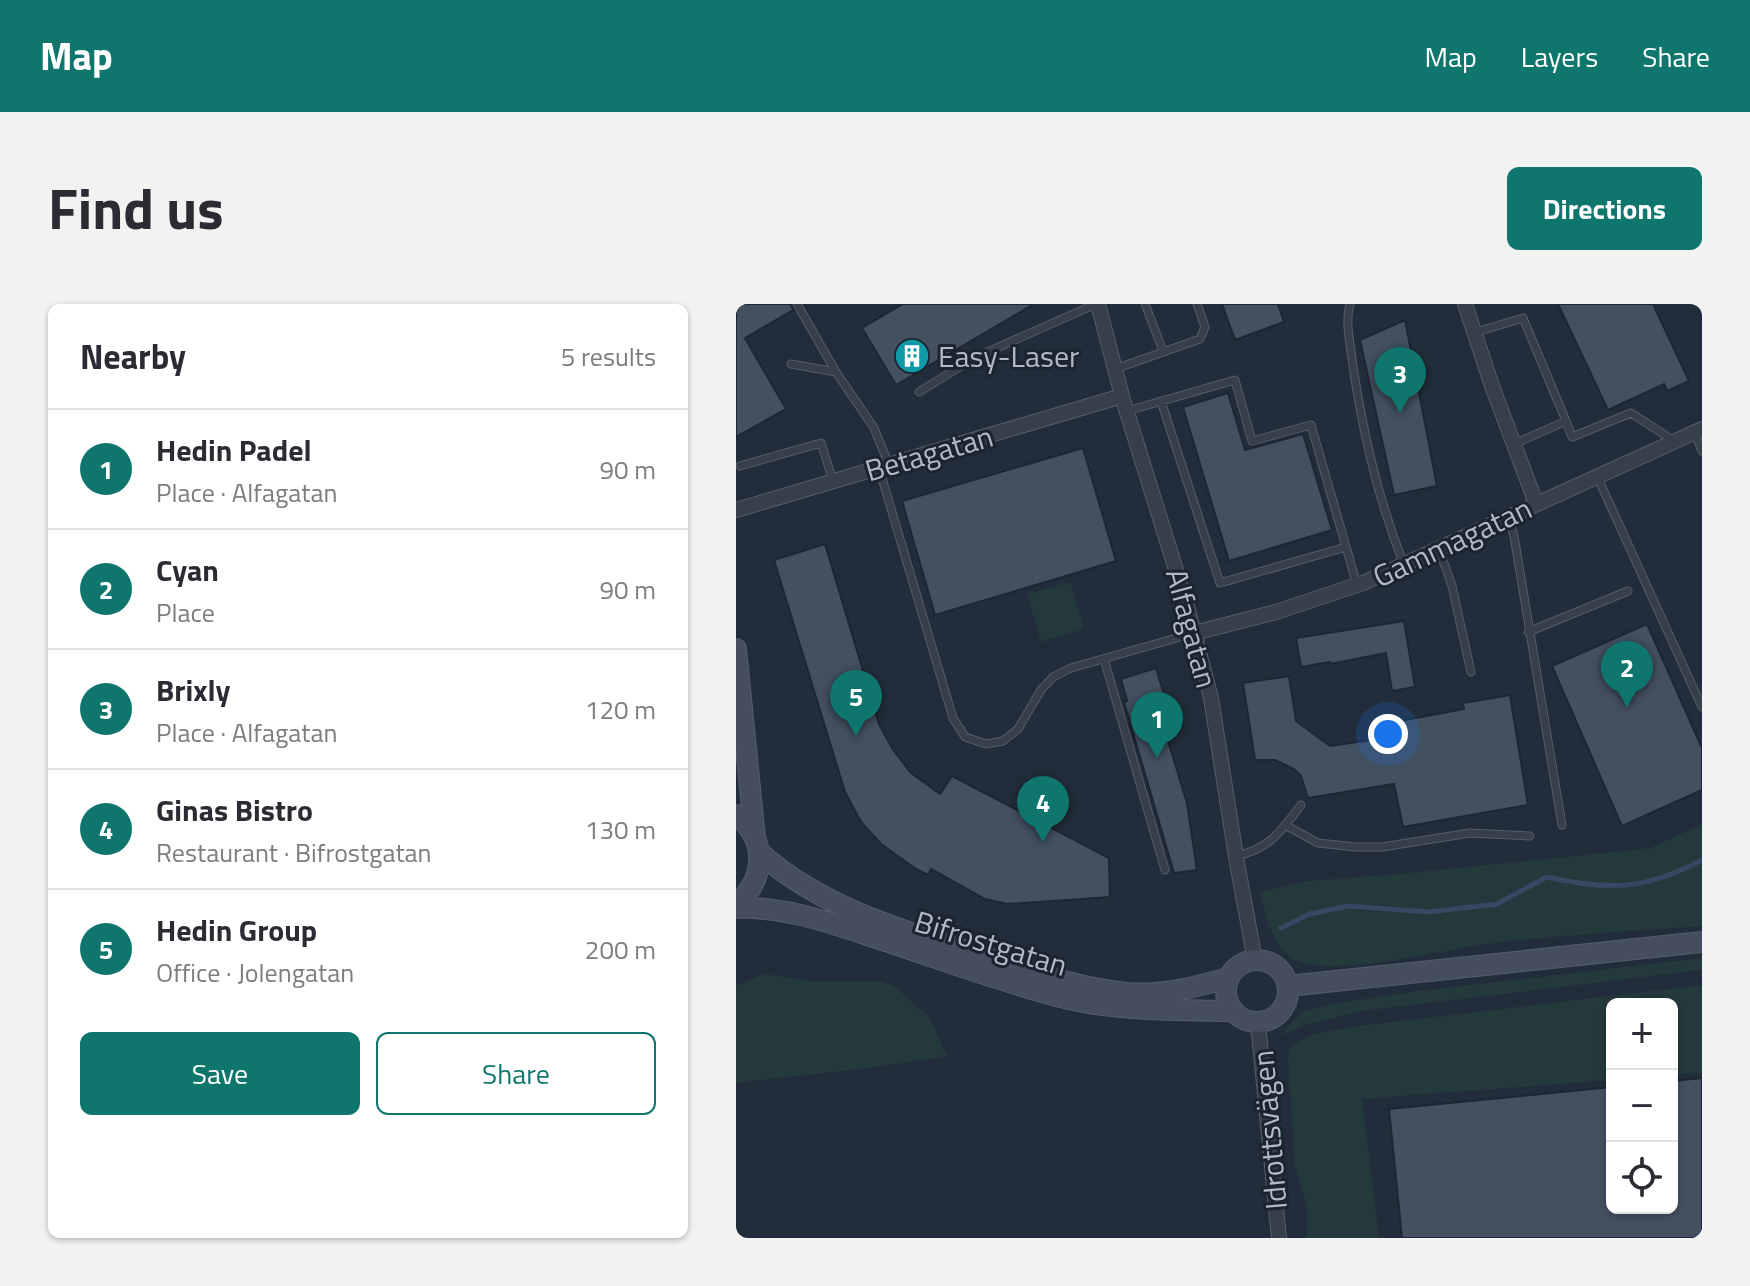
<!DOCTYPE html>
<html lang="en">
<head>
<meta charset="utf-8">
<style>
  :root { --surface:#fff; --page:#f2f2f3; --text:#2b2b33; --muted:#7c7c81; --line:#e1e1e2; --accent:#0f766e }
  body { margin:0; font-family:"Titillium Web",sans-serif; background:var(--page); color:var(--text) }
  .controls { position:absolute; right:24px; bottom:24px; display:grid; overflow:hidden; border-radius:12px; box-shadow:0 2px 6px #0004 }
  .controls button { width:72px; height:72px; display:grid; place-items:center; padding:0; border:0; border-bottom:2px solid var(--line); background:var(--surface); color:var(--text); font:40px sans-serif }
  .you { position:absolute; left:652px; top:430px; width:28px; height:28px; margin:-20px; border:6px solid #fff; border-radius:50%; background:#1a73e8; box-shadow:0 0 0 12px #1a73e833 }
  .badge { display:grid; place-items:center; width:52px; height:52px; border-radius:50%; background:var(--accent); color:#fff; font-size:26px; font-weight:700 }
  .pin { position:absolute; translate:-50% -66px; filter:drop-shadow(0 2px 4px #0008) }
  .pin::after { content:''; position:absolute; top:42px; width:28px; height:24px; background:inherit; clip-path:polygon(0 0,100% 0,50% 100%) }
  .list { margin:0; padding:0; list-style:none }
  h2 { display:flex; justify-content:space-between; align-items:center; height:104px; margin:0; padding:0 32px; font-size:34px }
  h2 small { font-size:26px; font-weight:400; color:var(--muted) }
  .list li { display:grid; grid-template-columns:52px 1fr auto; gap:24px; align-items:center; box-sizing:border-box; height:120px; padding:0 32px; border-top:2px solid var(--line) }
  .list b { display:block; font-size:30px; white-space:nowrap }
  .list p { margin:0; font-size:26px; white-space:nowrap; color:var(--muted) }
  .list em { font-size:26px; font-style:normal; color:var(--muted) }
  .actions { display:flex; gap:16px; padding:24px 32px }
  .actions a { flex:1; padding:18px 0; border:2px solid var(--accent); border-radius:12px; text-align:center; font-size:28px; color:var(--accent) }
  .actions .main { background:var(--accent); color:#fff }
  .icon { flex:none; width:44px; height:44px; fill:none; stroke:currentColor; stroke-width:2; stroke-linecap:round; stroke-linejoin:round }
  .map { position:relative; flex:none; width:966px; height:934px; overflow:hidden; border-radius:12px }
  header { display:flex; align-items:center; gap:48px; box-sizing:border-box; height:112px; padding:0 40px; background:var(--accent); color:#fff }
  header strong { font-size:38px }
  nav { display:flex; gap:44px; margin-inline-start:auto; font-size:28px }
  .intro { display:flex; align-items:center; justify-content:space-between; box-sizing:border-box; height:192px; padding:0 48px }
  h1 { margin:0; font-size:56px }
  .button { padding:20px 36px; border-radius:12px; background:var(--accent); color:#fff; font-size:28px; font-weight:700 }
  main { display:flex; gap:48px; padding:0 48px }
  aside { flex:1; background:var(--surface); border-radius:12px; box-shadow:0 2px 6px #0004 }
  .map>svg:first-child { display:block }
  .green { fill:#24393c }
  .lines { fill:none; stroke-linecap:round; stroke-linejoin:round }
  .stream { stroke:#364862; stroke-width:5 }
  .building { fill:#435060; stroke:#1d2632; stroke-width:2 }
  .lane-casing { stroke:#545d69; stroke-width:9 }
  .street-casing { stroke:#545d69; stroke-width:16 }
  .secondary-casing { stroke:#545d69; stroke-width:22 }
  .lane { stroke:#363f4b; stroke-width:7 }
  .street { stroke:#363f4b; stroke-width:14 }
  .secondary { stroke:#444e5e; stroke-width:20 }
  .labels { text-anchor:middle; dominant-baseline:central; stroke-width:6; stroke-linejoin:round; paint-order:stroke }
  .poi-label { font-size:30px; fill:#b1bac7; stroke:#1b2430; text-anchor:start }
  .street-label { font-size:30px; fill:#b1bac7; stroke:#1b2430 }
</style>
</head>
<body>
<header>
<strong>Map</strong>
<nav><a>Map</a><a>Layers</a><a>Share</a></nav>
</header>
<div class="intro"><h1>Find us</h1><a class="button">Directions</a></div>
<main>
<aside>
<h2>Nearby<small>5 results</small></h2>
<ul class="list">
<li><span class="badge">1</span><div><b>Hedin Padel</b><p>Place · Alfagatan</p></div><em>90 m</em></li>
<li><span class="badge">2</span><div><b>Cyan</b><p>Place</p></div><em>90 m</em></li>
<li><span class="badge">3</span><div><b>Brixly</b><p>Place · Alfagatan</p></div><em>120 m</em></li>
<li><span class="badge">4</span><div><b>Ginas Bistro</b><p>Restaurant · Bifrostgatan</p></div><em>130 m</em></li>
<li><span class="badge">5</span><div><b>Hedin Group</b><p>Office · Jolengatan</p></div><em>200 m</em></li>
</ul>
<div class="actions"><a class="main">Save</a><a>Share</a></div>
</aside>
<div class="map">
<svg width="966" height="934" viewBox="0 0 966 934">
  <rect width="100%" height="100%" fill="#222d3b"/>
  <path class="green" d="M334,278L348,325L305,338L291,290Z
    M966,520V622C897,627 828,631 759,639C709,645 609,672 565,658C537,650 530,613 524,588L571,577L663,570L915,544Z
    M966,654V666L627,707L566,722L546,731L556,718L569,707L591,701L673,688Z
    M28,670L73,677H143L158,682L193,713L211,752L141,763L0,779V682Z
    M966,681V769L936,771V700H876V776L626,795L643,934H571V903L559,862L552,755L554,743C572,728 599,726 622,722Z"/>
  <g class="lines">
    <path class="stream" d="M545,624L573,610L613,602L693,608L761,600L811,573C873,587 910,586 966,556"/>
  </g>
  <path class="building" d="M0,0H55L57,6L9,34L50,105L0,133Z
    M167,0H298L160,81L126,24Z
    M486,0H542L548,18L499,36Z
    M822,0H917L953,77L931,87L928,80L872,106Z
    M669,16L701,182L658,191L624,36Z
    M492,89L509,146L567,130L596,226L493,257L447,103Z
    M347,144L380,257L199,311L166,197Z
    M89,240L143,420L156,444L174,468L204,490L216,472L373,554L374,593L271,600L249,595L195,565L192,571L180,565L145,540L125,518L109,488L38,256Z
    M668,317L679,383L656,387L650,349L594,360V358L565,363L560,334Z
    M911,320L966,444V486L886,522L816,362Z
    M420,364L438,424L429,427L451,499L461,566L438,569L388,398L391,397L385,375Z
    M553,372L560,417L594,442L650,434L648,420L728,405L727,399L774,391L792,501L667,523L658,480L572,494L565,472L558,465L539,456H519L507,379Z
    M966,774V934H666L653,805L876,783V904H936V777Z"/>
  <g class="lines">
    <g class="lane-casing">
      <path id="lane" d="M61,0L100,68L138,124L153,161
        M409,0L427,47
        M614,0C609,18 614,37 616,55C626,126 642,195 668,261
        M737,29L787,14L830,117L778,140
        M55,60L100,68
        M379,65L464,35L469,23L461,0
        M183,88L238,54L360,0
        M425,97L484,279L610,243
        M391,107L499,76L516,137L575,121L621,281
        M830,117L836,133L895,109L938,137
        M958,128L966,147
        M4,162L85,139L97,177
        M143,164L217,414L229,433L250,440L267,437L282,425L305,386L317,373L335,364L458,329
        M861,172L966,403
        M772,213L778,232L826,521
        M703,245L716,282L735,368
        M792,328L892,287
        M368,355L429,566
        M549,521L582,539L620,543H646L734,529L794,532
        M500,552C534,545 545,527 565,501"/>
    </g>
    <g class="street-casing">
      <path id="street" d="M362,0L386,92L449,295L475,394L501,559L519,656
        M729,0L756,82L800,199
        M0,206L386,92
        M458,329L540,308L627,279L966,125
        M522,719L543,934"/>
    </g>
    <g class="secondary-casing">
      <path id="secondary" d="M0,345L19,534
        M0,511C32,535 30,576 0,600
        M24,549C87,605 170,628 249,653C295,668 341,684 390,689C425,692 459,683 492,674
        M0,604C53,602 103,622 153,638C209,657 264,677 321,692C377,707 438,706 496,707
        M490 687a31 31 0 1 1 62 0a31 31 0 1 1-62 0Z
        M552,682L966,638"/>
    </g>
    <use href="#lane" class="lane"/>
    <use href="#street" class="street"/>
    <use href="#secondary" class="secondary"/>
  </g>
  <defs>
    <g id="building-disc" transform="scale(1.8)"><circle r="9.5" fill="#0f9aa8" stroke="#1b2430"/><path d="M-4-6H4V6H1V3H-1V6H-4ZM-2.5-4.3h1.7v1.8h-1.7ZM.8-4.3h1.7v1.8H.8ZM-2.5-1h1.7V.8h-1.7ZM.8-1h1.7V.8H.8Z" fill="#fff"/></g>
  </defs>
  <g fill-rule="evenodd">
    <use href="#building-disc" x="176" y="52"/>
  </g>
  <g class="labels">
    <g class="poi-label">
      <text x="202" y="52">Easy-Laser</text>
    </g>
    <g class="street-label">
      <text transform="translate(193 149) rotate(-16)">Betagatan</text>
      <text transform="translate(716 238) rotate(-25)">Gammagatan</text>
      <text transform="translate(456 324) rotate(75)">Alfagatan</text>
      <text transform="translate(255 639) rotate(17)">Bifrostgatan</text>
      <text transform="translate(533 826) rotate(-95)">Idrottsvägen</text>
    </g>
  </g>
</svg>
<div class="controls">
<button>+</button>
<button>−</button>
<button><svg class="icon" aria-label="locate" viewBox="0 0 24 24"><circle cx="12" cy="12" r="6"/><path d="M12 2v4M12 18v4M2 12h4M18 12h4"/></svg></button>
</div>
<div class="you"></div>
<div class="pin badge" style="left:421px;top:454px">1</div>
<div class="pin badge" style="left:891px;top:403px">2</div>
<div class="pin badge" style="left:664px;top:109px">3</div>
<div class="pin badge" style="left:307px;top:538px">4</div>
<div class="pin badge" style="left:120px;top:432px">5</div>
</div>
</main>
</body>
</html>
